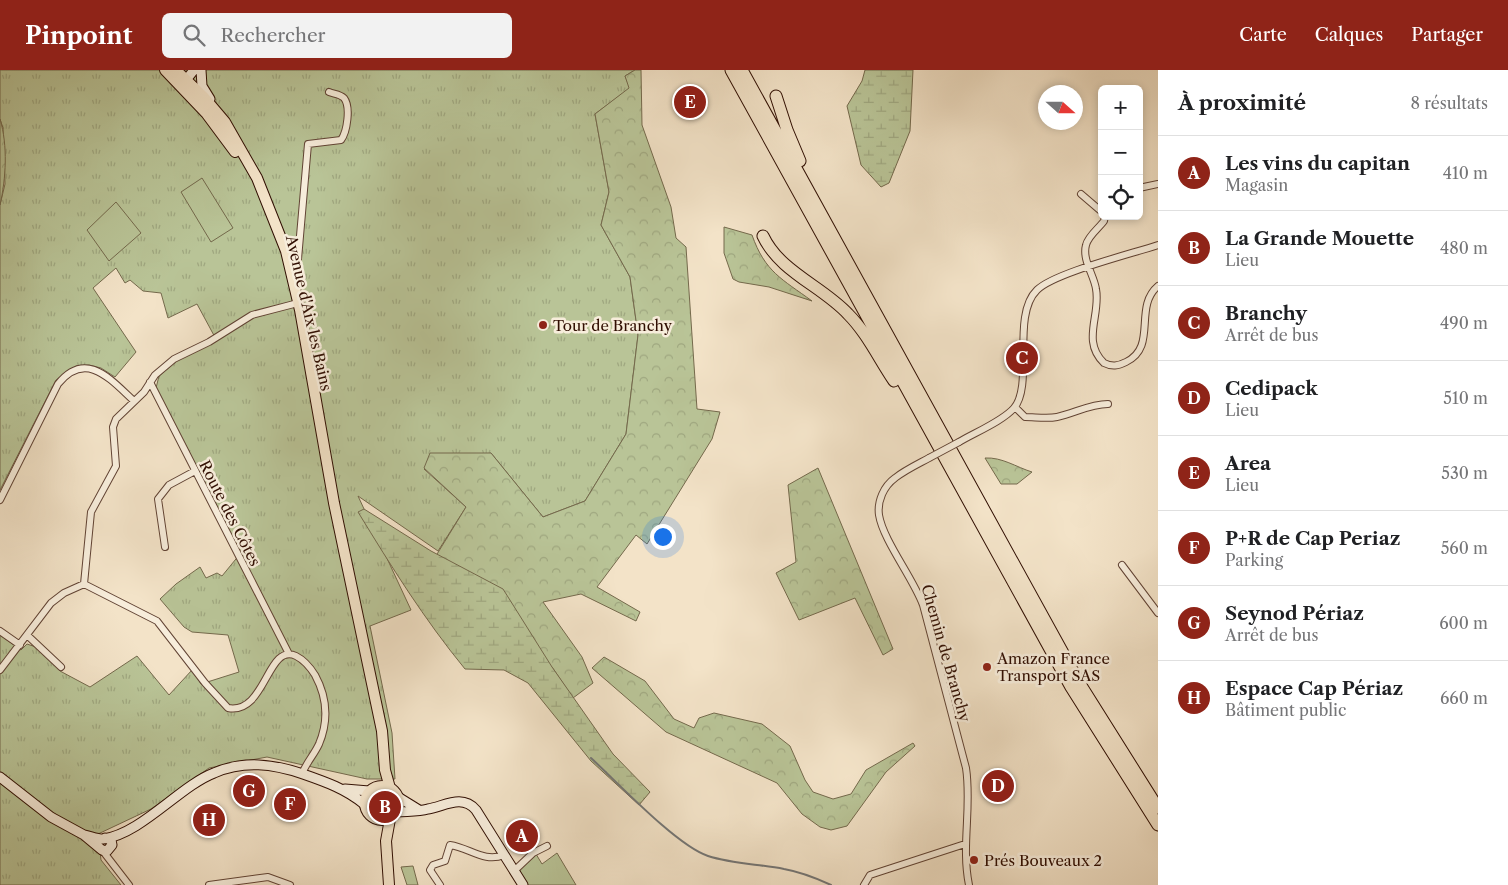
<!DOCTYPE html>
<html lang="fr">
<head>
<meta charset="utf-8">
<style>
  :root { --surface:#fff; --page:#f2f2f2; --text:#202124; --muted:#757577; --line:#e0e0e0; --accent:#8f2418 }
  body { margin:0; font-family:"Libre Caslon Text",serif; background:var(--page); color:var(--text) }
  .controls { position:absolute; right:15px; top:15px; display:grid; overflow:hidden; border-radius:8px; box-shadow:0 2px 8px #0003 }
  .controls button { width:45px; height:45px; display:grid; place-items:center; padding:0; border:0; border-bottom:1px solid var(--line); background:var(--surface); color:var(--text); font:25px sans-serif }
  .compass { position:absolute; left:1038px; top:15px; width:45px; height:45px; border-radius:50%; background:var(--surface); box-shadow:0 2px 8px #0003; rotate:111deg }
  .you { position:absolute; left:662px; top:466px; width:18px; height:18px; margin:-12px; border:4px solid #fff; border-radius:50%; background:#1a73e8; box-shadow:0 0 0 8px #1a73e833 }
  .badge { display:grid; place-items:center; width:32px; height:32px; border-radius:50%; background:var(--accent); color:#fff; font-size:16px; font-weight:700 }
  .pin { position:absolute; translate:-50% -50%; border:2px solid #fff; box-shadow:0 1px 5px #0006 }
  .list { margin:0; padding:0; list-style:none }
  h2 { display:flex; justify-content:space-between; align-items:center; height:65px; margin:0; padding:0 20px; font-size:21px }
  h2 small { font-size:16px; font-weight:400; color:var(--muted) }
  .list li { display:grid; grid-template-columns:32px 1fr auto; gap:15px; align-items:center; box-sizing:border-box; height:75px; padding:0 20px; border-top:1px solid var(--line) }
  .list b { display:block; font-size:19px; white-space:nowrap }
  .list p { margin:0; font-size:16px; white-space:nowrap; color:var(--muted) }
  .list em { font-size:16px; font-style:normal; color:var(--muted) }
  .icon { flex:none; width:28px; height:28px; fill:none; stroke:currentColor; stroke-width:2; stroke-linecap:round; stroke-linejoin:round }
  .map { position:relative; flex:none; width:1158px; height:815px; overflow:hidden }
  header { display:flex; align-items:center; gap:30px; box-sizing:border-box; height:70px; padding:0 25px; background:var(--accent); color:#fff }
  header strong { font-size:24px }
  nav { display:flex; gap:28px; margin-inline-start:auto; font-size:18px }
  .search { width:350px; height:45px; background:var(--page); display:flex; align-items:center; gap:12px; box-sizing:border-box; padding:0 18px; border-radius:8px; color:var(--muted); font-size:19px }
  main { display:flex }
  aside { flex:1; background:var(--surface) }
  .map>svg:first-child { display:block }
  .grass { fill:url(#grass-tufts); stroke:#74694c }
  .forest { fill:url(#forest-crowns); stroke:#74694c }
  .wetland { fill:url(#wetland-marsh); stroke:#74694c }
  .garden { fill:#b9c497; stroke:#74694c }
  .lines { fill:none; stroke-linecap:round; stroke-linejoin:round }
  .stream { stroke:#747675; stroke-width:2 }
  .street-casing { stroke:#614334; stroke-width:8 }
  .secondary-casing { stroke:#300e02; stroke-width:11 }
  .primary-casing { stroke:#300e02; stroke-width:12 }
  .highway-casing { stroke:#300e02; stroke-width:13 }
  .street { stroke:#f7eddb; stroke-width:6 }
  .secondary { stroke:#f7eddb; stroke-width:9 }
  .primary { stroke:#f3e3c8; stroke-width:10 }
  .highway { stroke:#f3e3c8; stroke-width:11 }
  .street-bridge-casing { stroke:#614334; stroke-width:8; stroke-linecap:butt }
  .street-bridge { stroke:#f7eddb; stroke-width:6 }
  .poi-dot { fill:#8f2418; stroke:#f7eddb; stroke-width:2 }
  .labels { text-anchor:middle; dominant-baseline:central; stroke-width:5; stroke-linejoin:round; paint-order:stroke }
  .street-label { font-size:15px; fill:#300e02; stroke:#f7eddb }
  .poi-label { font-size:15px; fill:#300e02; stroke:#f7eddb; text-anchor:start }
</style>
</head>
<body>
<header>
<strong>Pinpoint</strong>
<div class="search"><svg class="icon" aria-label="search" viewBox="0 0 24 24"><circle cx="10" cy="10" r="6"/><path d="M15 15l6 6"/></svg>Rechercher</div>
<nav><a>Carte</a><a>Calques</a><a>Partager</a></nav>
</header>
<main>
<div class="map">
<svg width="1158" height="815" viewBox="0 0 1158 815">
  <defs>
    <pattern id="grass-tufts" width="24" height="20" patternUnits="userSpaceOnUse" patternTransform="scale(1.25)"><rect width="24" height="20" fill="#b9c497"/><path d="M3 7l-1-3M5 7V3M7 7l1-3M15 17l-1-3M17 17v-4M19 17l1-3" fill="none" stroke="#9fa780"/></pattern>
    <pattern id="forest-crowns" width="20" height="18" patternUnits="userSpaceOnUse" patternTransform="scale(1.25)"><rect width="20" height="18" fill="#b9c497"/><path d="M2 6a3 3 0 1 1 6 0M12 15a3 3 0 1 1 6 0" fill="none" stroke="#9fa780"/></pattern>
    <pattern id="wetland-marsh" width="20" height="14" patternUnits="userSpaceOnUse" patternTransform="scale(1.25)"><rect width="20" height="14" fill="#b9c497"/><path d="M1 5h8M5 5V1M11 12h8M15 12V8" fill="none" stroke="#9fa780"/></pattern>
  </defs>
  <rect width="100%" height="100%" fill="#f3e3c8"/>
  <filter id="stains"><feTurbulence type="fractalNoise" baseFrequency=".004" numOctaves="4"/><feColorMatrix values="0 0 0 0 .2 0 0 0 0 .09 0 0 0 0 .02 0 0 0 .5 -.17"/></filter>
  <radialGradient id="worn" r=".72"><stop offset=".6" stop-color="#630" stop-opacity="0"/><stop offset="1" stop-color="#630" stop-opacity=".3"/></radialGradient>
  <path class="grass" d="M0,0H635L625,6L630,18L595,44L609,122L601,155L630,207L638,265L626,364L585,431L543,447L491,383L424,399L466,437L438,481L358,426L411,540L370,556L392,663L395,709H367L267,687L209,698L151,739L98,764L101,790L121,815H0V565L21,580L27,574L36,577L60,601L90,617L137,586L169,625L192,600L201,614L239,602L228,565L192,562L184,557L160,529L176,514L200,497L206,508L217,503L222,506L240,484L156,318L159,306L180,288L217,271L197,234L168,248L161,223L143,221L130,210L125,213L116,198L93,218L136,282L115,307L101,298L89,295L76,296L56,310L0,420V135L5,114L3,58L0,49Z"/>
  <path class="forest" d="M635,0H641L642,55L671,137L676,168L686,177L697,339L720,342L712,369L647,474L636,465L597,517L640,542L636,551L581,524L543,532L582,587L593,613L573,628L552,597L426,502L466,437L424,398L430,383H491L543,447L585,431L626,364L638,265L630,207L601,155L609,122L595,44L629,18L625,6Z
    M0,49C8,76 6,108 0,135Z
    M724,157L752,165C765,202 782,209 812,231L769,217L739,212L733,209L724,183Z
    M985,388C1002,387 1016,397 1032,402L1017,414H1001Z
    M818,398L893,579L883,585L855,528L799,550L776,503L796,492L788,415Z
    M604,587L645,611L674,649L694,658L699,648L714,643L762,654L790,676L805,710L813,722L833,729L851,724L866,700L913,673L915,676L886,702L847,756L831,760L820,757L802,744L777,713L666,662L592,598Z"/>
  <path class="wetland" d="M865,0H913L910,61L889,113L881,117L861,95L847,36L862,11Z
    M364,439L431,481L503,519L552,597L613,684L650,722L639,735L591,691L528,613L504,600L465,599C424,549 391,496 358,442Z"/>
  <path class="garden" d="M202,108L233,158L211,172L181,122Z
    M116,132L141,163L109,191L87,160Z
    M557,783L576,815H527L518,801L536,784L542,794Z
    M413,796L418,815H407L401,797Z"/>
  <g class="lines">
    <path class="stream" d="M591,688C617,712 677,776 708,786C733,794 759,794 784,799C801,802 816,808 831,815"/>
    <g class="street-casing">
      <path id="street" d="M1139,118L1158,114
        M1081,124L1102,142
        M1105,146L1104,151C1099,158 1088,166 1086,175C1082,190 1094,205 1096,219C1101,245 1081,271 1104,293C1112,297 1118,296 1126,292C1158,277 1133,237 1158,216
        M295,210L298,189L308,74L341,70C347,62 351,37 344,28C340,24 334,24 329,22
        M150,312L289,584
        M1015,337L1025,347C1035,347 1047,349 1057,347C1075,343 1090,334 1108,334
        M959,372C974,363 1003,351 1014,338C1034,315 1011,245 1037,220C1054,203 1131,184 1158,175
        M929,388C918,394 905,400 895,408C884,416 877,431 879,445C883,470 913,508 923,535L966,698C972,737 961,776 969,815
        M0,430L58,314C86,279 111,310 134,331
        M165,477L158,429L169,415L195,401
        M1122,495L1158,543
        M84,514L91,442L116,396L113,357L116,349L144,322L155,305L174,289L209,272L252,245L294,234
        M0,561L20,575
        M27,565L61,597
        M0,600L51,533L64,523L84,514L157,551L205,613L228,638C266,645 267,572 296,586C304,590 310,597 315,605C327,627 329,650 319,674C314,685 306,693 302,704
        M102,780L129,815
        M514,801L533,783L547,776
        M209,815L268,807L290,815
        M440,815L430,800L433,795L445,791L450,775C470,778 484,793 504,785
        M864,815L870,805L876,803L965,774"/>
    </g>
    <g class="secondary-casing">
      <path id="secondary" d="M201,0L202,16L210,29
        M186,10L194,0
        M0,707L51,747L84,765L102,780L107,781L112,775L111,770L105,768
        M345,719L369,721
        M398,727L419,740
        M397,742C407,741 418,742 428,739C445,736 462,724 476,740L523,815
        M84,765C90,766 97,769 103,769C141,764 180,716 214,703C244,690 273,694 303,704C326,712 346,719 364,734"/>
    </g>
    <g class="primary-casing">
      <path id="primary" d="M165,0L206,43L235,82
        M176,0L203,26L225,52L257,108L286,181L300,240L334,433L382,661L385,700L390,718
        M365 733a17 17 0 1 1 34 0a17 17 0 1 1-34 0Z
        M389,815L386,771L390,749"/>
    </g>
    <g class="highway-casing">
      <path id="highway" d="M731,0L1071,617L1158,755
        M742,0L1080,614L1158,738
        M776,26L787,60L800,91
        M763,166C780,202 822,216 848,244C867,263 879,289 894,311"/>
    </g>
    <use href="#street" class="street"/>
    <use href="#secondary" class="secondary"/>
    <use href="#primary" class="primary"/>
    <use href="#highway" class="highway"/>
    <g class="street-bridge-casing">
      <path id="street-bridge" d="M929,388L959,372"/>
    </g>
    <use href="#street-bridge" class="street-bridge"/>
  </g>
  <g class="poi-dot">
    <circle cx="543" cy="255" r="5"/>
    <circle cx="987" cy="597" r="5"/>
    <circle cx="974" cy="790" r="5"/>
  </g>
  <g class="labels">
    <g class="street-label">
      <text transform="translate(309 243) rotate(77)">Avenue d'Aix les Bains</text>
      <text transform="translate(230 443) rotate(63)">Route des Côtes</text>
      <text transform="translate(946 583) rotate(74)">Chemin de Branchy</text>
    </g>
    <g class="poi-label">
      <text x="553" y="255">Tour de Branchy</text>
      <text x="997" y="588">Amazon France<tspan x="997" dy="17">Transport SAS</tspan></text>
      <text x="984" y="790">Prés Bouveaux 2</text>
    </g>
  </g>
  <rect width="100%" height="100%" filter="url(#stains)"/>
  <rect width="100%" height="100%" fill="url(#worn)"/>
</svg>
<div class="controls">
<button>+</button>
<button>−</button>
<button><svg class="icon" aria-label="locate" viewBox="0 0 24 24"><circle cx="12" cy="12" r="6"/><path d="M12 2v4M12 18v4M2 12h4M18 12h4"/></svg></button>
</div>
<svg class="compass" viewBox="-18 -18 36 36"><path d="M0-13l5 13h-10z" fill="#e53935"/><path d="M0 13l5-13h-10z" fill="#757577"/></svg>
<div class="you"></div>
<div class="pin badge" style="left:522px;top:766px">A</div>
<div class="pin badge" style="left:385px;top:737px">B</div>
<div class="pin badge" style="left:1022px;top:288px">C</div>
<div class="pin badge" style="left:998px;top:716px">D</div>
<div class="pin badge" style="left:690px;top:32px">E</div>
<div class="pin badge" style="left:290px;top:734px">F</div>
<div class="pin badge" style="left:249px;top:721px">G</div>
<div class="pin badge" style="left:209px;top:750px">H</div>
</div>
<aside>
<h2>À proximité<small>8 résultats</small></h2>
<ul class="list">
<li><span class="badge">A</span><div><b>Les vins du capitan</b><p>Magasin</p></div><em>410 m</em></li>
<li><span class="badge">B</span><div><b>La Grande Mouette</b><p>Lieu</p></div><em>480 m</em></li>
<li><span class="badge">C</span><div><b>Branchy</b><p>Arrêt de bus</p></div><em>490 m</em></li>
<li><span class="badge">D</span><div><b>Cedipack</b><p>Lieu</p></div><em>510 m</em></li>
<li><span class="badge">E</span><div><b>Area</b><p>Lieu</p></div><em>530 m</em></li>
<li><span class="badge">F</span><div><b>P+R de Cap Periaz</b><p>Parking</p></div><em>560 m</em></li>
<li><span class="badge">G</span><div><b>Seynod Périaz</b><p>Arrêt de bus</p></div><em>600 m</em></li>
<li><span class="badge">H</span><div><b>Espace Cap Périaz</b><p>Bâtiment public</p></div><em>660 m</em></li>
</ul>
</aside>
</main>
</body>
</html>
